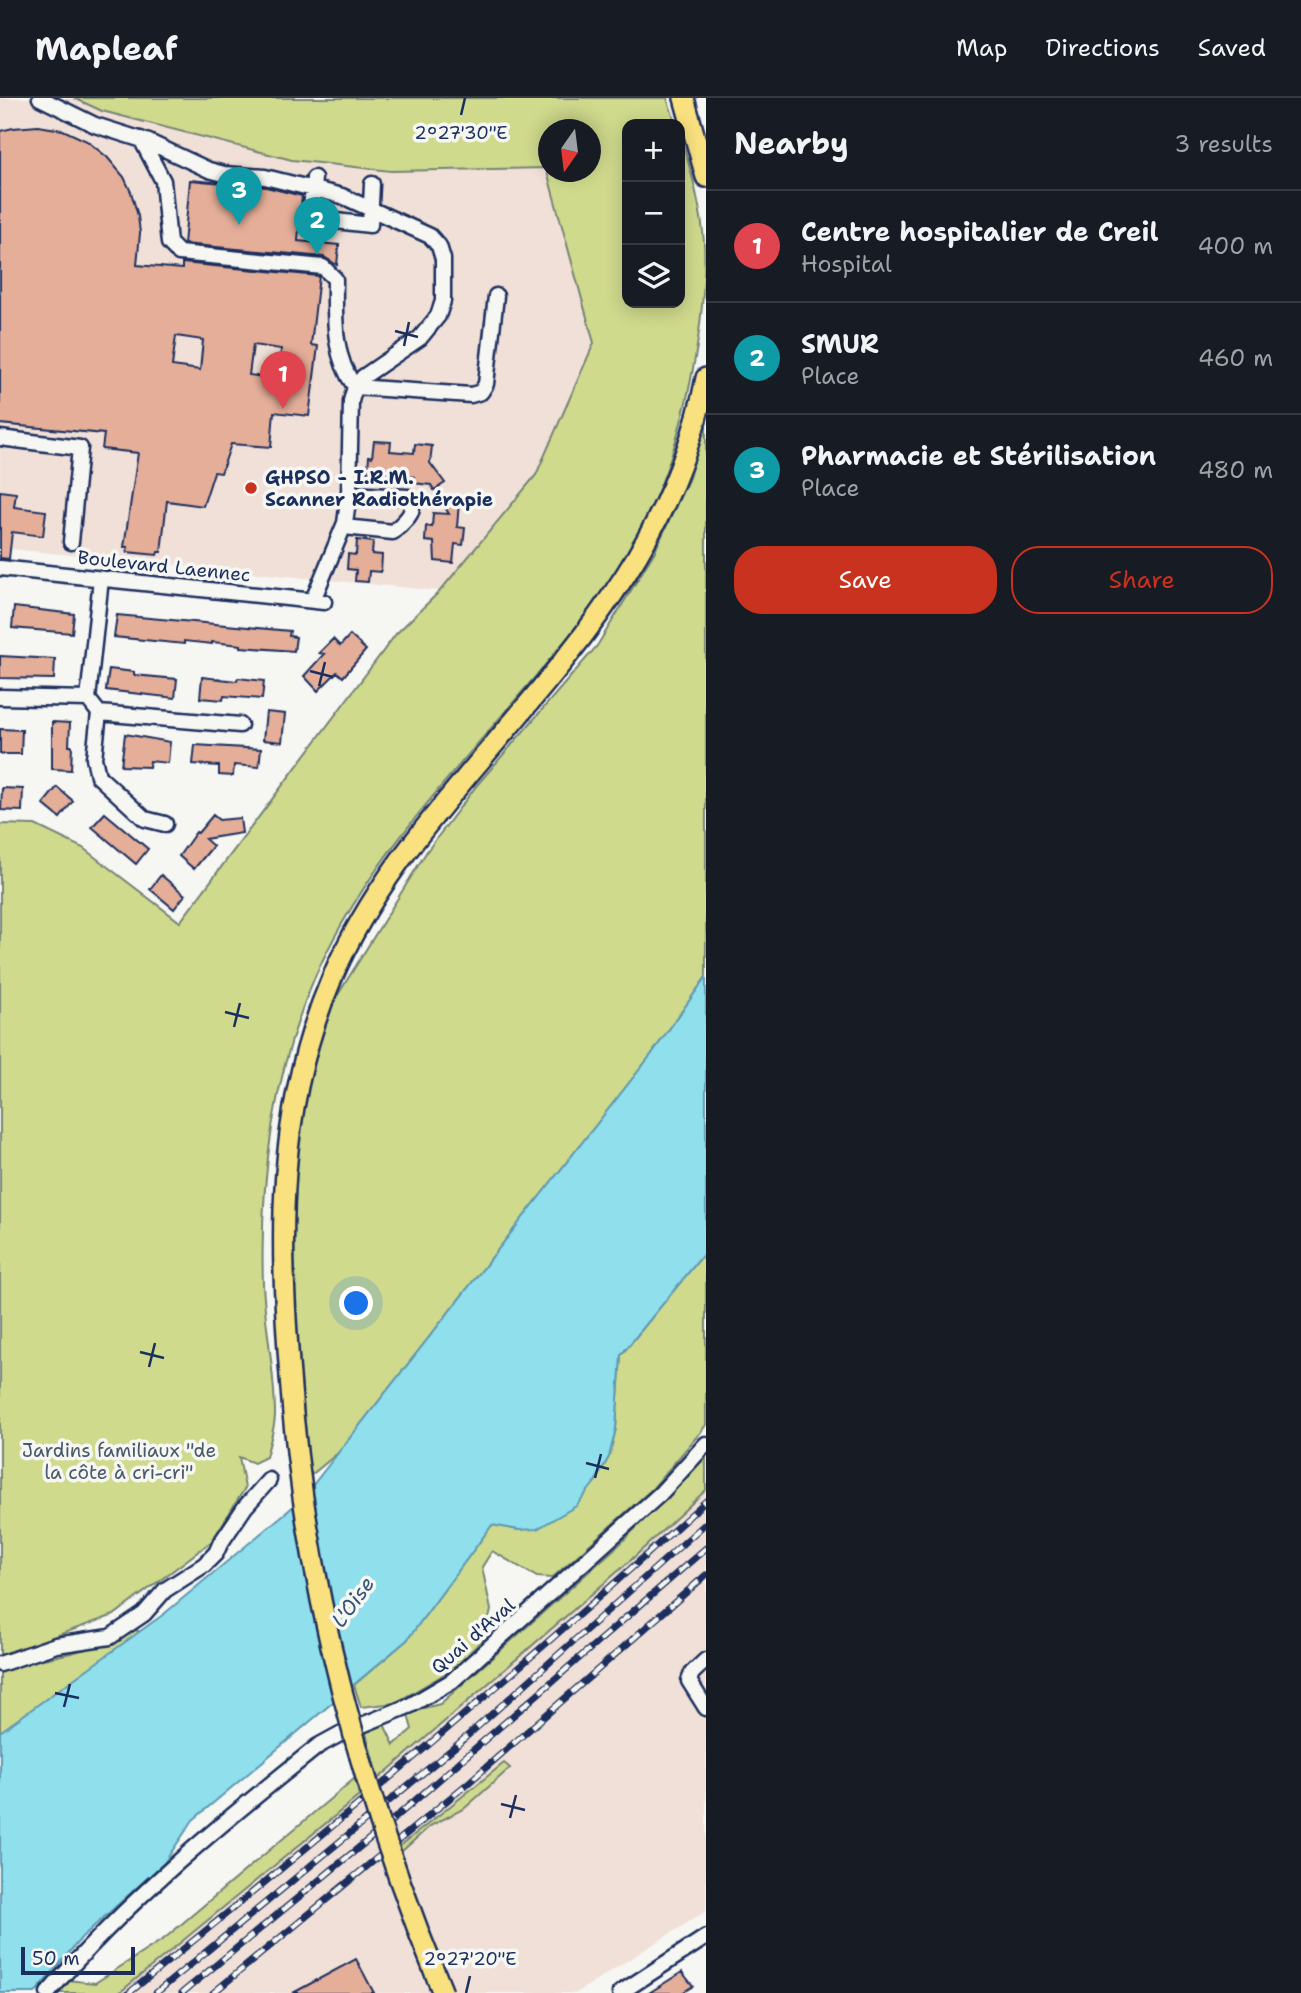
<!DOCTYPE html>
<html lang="en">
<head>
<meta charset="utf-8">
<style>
  :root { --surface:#171b24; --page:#20242c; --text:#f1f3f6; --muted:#9ea1a6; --line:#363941; --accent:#c8321e }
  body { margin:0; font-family:"Shantell Sans",sans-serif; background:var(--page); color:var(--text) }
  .controls { position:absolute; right:21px; top:21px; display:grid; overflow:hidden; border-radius:14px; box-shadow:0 4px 18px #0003 }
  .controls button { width:63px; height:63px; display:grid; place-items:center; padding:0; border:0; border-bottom:2px solid var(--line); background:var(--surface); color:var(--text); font:35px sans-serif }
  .compass { position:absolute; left:538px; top:21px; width:63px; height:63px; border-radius:50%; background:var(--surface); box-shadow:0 4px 18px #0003; rotate:194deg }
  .scale { position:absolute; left:21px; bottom:18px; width:114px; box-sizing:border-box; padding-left:7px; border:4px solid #1b2f5e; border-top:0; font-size:19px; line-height:24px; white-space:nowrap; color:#1b2f5e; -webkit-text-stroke:5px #f6f6f2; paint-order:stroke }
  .you { position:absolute; left:357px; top:1206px; width:24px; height:24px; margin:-18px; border:5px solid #fff; border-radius:50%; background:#1a73e8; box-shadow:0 0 0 10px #1a73e833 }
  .badge { display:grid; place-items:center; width:46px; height:46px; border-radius:50%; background:var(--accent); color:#fff; font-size:23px; font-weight:700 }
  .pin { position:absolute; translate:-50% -58px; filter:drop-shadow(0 2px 4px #0008) }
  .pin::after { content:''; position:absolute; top:37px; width:24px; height:21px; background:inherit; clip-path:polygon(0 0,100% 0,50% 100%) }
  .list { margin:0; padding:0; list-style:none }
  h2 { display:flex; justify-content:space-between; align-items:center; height:91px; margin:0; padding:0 28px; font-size:30px }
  h2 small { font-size:23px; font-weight:400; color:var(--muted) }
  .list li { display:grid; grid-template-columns:46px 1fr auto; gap:21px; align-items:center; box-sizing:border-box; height:112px; padding:0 28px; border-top:2px solid var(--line) }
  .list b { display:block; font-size:26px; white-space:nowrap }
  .list p { margin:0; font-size:23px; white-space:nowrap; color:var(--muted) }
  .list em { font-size:23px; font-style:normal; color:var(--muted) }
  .actions { display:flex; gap:14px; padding:21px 28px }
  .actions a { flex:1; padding:16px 0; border:2px solid var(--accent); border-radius:28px; text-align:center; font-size:24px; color:var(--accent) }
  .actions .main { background:var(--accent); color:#fff }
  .icon { flex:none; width:38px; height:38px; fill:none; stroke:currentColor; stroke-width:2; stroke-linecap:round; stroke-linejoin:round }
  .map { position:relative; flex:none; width:706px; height:1895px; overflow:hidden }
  header { display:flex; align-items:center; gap:42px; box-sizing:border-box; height:98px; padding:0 35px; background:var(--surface); border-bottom:2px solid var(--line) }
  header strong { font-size:33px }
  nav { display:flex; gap:38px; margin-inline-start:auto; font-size:24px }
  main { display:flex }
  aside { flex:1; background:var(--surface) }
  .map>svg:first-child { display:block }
  .built { fill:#f1e0d7 }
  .green { fill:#cfda8d; stroke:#758476; stroke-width:2; fill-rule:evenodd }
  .water { fill:#8fdfec; stroke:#6199b3; stroke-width:2 }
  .building { fill:#e4ae99; stroke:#1b2f5e; stroke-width:2; fill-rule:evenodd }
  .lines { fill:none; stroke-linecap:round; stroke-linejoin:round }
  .minor-casing { stroke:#1b2f5e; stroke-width:19 }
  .major-casing { stroke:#1b2f5e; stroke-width:24 }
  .minor { stroke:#f6f6f2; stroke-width:14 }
  .major { stroke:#fae180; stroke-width:19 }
  .rail-casing { stroke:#1b2f5e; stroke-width:7 }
  .rail { stroke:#f6f6f2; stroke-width:4.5; stroke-dasharray:13; stroke-linecap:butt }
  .major-bridge-casing { stroke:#1b2f5e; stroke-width:24; stroke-linecap:butt }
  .major-bridge { stroke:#fae180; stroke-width:19 }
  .ticks { fill:none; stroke:#1b2f5e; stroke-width:2.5 }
  .poi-dot { fill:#c8321e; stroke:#f6f6f2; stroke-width:2.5 }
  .labels { text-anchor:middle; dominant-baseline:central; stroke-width:7; stroke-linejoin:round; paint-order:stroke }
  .poi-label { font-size:19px; font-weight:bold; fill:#1b2f5e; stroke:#f6f6f2; text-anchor:start }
  .street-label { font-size:19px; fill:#1b2f5e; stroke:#f6f6f2 }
  .park-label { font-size:19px; fill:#485a6a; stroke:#f6f6f2 }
  .water-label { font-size:21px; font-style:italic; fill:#32527a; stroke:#f6f6f2 }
  .ticks-label { font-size:18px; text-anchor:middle; fill:#1b2f5e; stroke:#f6f6f2; stroke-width:7; stroke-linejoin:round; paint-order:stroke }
</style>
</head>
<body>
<header>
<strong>Mapleaf</strong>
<nav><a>Map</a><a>Directions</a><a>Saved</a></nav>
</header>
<main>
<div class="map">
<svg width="706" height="1895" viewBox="0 0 706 1895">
  <rect width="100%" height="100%" fill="#f6f6f2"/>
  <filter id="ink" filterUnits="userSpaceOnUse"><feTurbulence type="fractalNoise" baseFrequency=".0143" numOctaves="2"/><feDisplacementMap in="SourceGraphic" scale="14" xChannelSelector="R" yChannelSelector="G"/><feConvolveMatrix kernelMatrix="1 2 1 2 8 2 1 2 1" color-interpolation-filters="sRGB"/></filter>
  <g filter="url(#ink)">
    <path class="built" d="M0,0H74L102,13L292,62L391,73L546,69L595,245L536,377L440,493L0,450Z
      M706,1370V1813L576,1895H99L389,1653Z"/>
    <path class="green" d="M74,0H667L676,26H627V205H680V37C691,71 701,107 704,144C706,176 701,227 695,260C682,335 658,413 614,477C519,617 373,734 309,893C272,985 260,1087 263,1186C265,1229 275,1273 275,1317C275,1330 269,1346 266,1359L254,1365L239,1359L245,1390L212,1443L114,1517L0,1558V726L35,727L83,750L180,824L396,536L440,493L536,377L594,245L546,70L391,73L292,62L102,13ZM548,32H590V74H548Z
      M706,320V879L651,957L338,1355L310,1378L292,1190L290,1109L299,1023L308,982L331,908L427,753L477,687L597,548L655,453L689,380Z
      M706,1153V1327L700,1335L652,1391L552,1480L537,1479L492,1453L482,1469L491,1512L485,1539L455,1570L395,1605L361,1609L354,1587L407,1542L492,1427L519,1432L595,1384L609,1359L616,1330L621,1257Z
      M706,1358V1392L631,1462L378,1681L365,1631L383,1624L394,1647L412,1631L407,1614L440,1606L621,1445Z
      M133,1531L143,1535L0,1641V1567C31,1564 63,1558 93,1549C108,1544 116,1534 133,1531Z
      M504,1665L510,1670L465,1710L430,1728L401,1754L399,1749Z
      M355,1680L359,1698L119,1895H57L67,1882L95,1885L165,1840Z"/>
    <path class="water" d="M706,879V1153L621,1257L616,1330L609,1359L595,1384L576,1408L537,1431L519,1432L492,1427L407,1542L193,1722L164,1765L82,1839L35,1895H0V1634L164,1516L301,1402L651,957Z"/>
    <path class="building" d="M38,28L63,32L87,43L107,59L124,79L131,94L138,118L140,135L137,167L182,171V165L319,178L311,247L318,248L309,318L274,314L271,349L231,346L221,375L214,374L203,408L167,403L161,454H158L157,457L127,454L128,449H124L138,355L102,351L104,336L0,326V33L13,30ZM176,238L203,242L200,272L172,268ZM253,247L281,251L278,281L249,277Z
      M190,82L266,89L302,98L298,143L339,147L337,167L324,159L184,146Z
      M374,343L391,344L390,353L414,355L415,346L432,348L430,365L445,385L434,392L431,387L413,385L414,379L385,376L384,383L367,381L369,358L372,359Z
      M0,393L16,395L14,409L46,413L43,438L12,434L9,461L0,460Z
      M440,401L459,404L457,429L465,430L463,447L455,446L453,465L435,463L434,444L425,443L426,428L432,429L433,415L449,416Z
      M357,442L373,444L372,456L382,457L381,474L369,473L368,484L355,483L356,472L347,471L348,456L356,457Z
      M14,509L74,516L72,535L12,530Z
      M117,517L290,533L289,538L296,539L294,553L241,549V547L212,544V546L184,543V546L114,539Z
      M350,537L366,552L343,579L337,574L318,593L304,578L324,556L319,555L333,541L340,548Z
      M0,558L55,561L54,581L0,580Z
      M109,571L134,574V577L177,581L175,600L106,592Z
      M202,579L237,583L238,580L264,583L262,601L224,598L223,602L200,600Z
      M266,614L285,616L282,644L263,642Z
      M52,624L70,625L69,648H72L71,672L52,671Z
      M0,631L22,632L21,656H0Z
      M125,636L170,644L168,665L150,663L149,669L121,668Z
      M195,647L261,651L259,669L234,667L233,678L219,677V668L193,666Z
      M57,689L73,703L60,720L43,706Z
      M2,690L23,691L22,713L1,712Z
      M105,715L148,751L136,766L92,729Z
      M213,717L219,722L240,720L242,735L205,741L213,748L194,771L179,758L196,734L198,735Z
      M161,777L185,797L174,811L150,791Z
      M356,1861L374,1895H293Z
      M682,1874L693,1888L682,1895H649Z"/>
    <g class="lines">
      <g class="minor-casing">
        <path id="minor" d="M40,0L95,27L149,44L209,72L224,76L265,79L342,98L430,138L439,148L443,161V203L438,218L420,240L363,279L355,289L351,303L349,396L345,425L313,502
          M141,41L163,83L169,145L179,155L323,169L335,181C335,219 332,257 355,289L471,297L481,294L486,286L496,198
          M314,80L310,120L370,127L372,86
          M0,340L80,350L71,444
          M344,429L393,434C403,425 420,412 408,399L349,396
          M0,470L324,504
          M101,481L88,601L99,615L94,660L98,678L145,721L165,726
          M0,599L88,601
          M99,615L240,627
          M706,1562L692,1575L689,1583L706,1610
          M0,1566L56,1547L110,1539L144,1516L165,1492L204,1467L216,1455L220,1446L245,1409L269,1382
          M48,1895C127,1802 223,1724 318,1648L340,1636L411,1607L452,1583L660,1396L706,1346
          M620,1895L706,1839"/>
      </g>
      <g class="major-casing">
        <path id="major" d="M684,0L706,79
          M290,1278C279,1139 276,1010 332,880C367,797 426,726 484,658C585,539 675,438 706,280"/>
      </g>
      <use href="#minor" class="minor"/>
      <use href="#major" class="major"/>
      <g class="rail-casing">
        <path id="rail" d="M129,1895C326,1736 519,1573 706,1403
          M156,1895L457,1647L706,1425
          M182,1895L396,1719L706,1450
          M213,1895L467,1686L706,1477"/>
      </g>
      <use href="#rail" class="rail"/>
      <g class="major-bridge-casing">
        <path id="major-bridge" d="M290,1278C304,1486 363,1702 443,1895"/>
      </g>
      <use href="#major-bridge" class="major-bridge"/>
    </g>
  </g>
  <path class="ticks" d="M461,17L465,0M395,233L418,239M404,248L409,224M310,573L333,579M319,588L325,564M225,914L249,920M234,929L240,905M140,1254L164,1260M149,1269L155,1245M586,1365L609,1371M595,1380L601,1356M55,1595L79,1600M64,1609L70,1586M501,1706L525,1712M510,1720L516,1697M466,1895L470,1878"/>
  <circle class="poi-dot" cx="251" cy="390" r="7"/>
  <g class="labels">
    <g class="poi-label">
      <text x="265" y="379">GHPSO - I.R.M.<tspan x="265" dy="22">Scanner Radiothérapie</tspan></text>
    </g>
    <g class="street-label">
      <text transform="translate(164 468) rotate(6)">Boulevard Laennec</text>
      <text transform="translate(473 1538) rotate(-41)">Quai d'Aval</text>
    </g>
    <g class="park-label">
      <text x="119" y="1352">Jardins familiaux "de<tspan x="119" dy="22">la côte à cri-cri"</tspan></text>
    </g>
    <g class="water-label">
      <text transform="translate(353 1504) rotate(-54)">L'Oise</text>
    </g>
  </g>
  <g class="ticks-label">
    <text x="461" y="41">2°27'30"E</text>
    <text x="470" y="1867">2°27'20"E</text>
  </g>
</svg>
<div class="controls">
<button>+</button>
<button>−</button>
<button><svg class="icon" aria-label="layers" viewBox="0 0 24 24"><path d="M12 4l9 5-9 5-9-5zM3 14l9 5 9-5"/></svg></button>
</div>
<svg class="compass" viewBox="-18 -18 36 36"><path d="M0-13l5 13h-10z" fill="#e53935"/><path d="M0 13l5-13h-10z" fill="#9ea1a6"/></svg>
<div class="scale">50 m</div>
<div class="you"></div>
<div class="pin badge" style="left:283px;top:311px;background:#e0444e">1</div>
<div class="pin badge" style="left:317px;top:157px;background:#0f9aa8">2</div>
<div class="pin badge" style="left:239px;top:127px;background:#0f9aa8">3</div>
</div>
<aside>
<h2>Nearby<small>3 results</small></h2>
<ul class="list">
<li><span class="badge" style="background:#e0444e">1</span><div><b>Centre hospitalier de Creil</b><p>Hospital</p></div><em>400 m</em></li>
<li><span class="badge" style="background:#0f9aa8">2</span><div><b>SMUR</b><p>Place</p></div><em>460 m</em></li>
<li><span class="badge" style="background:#0f9aa8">3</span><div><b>Pharmacie et Stérilisation</b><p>Place</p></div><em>480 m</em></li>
</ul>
<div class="actions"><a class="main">Save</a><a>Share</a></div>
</aside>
</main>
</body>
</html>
